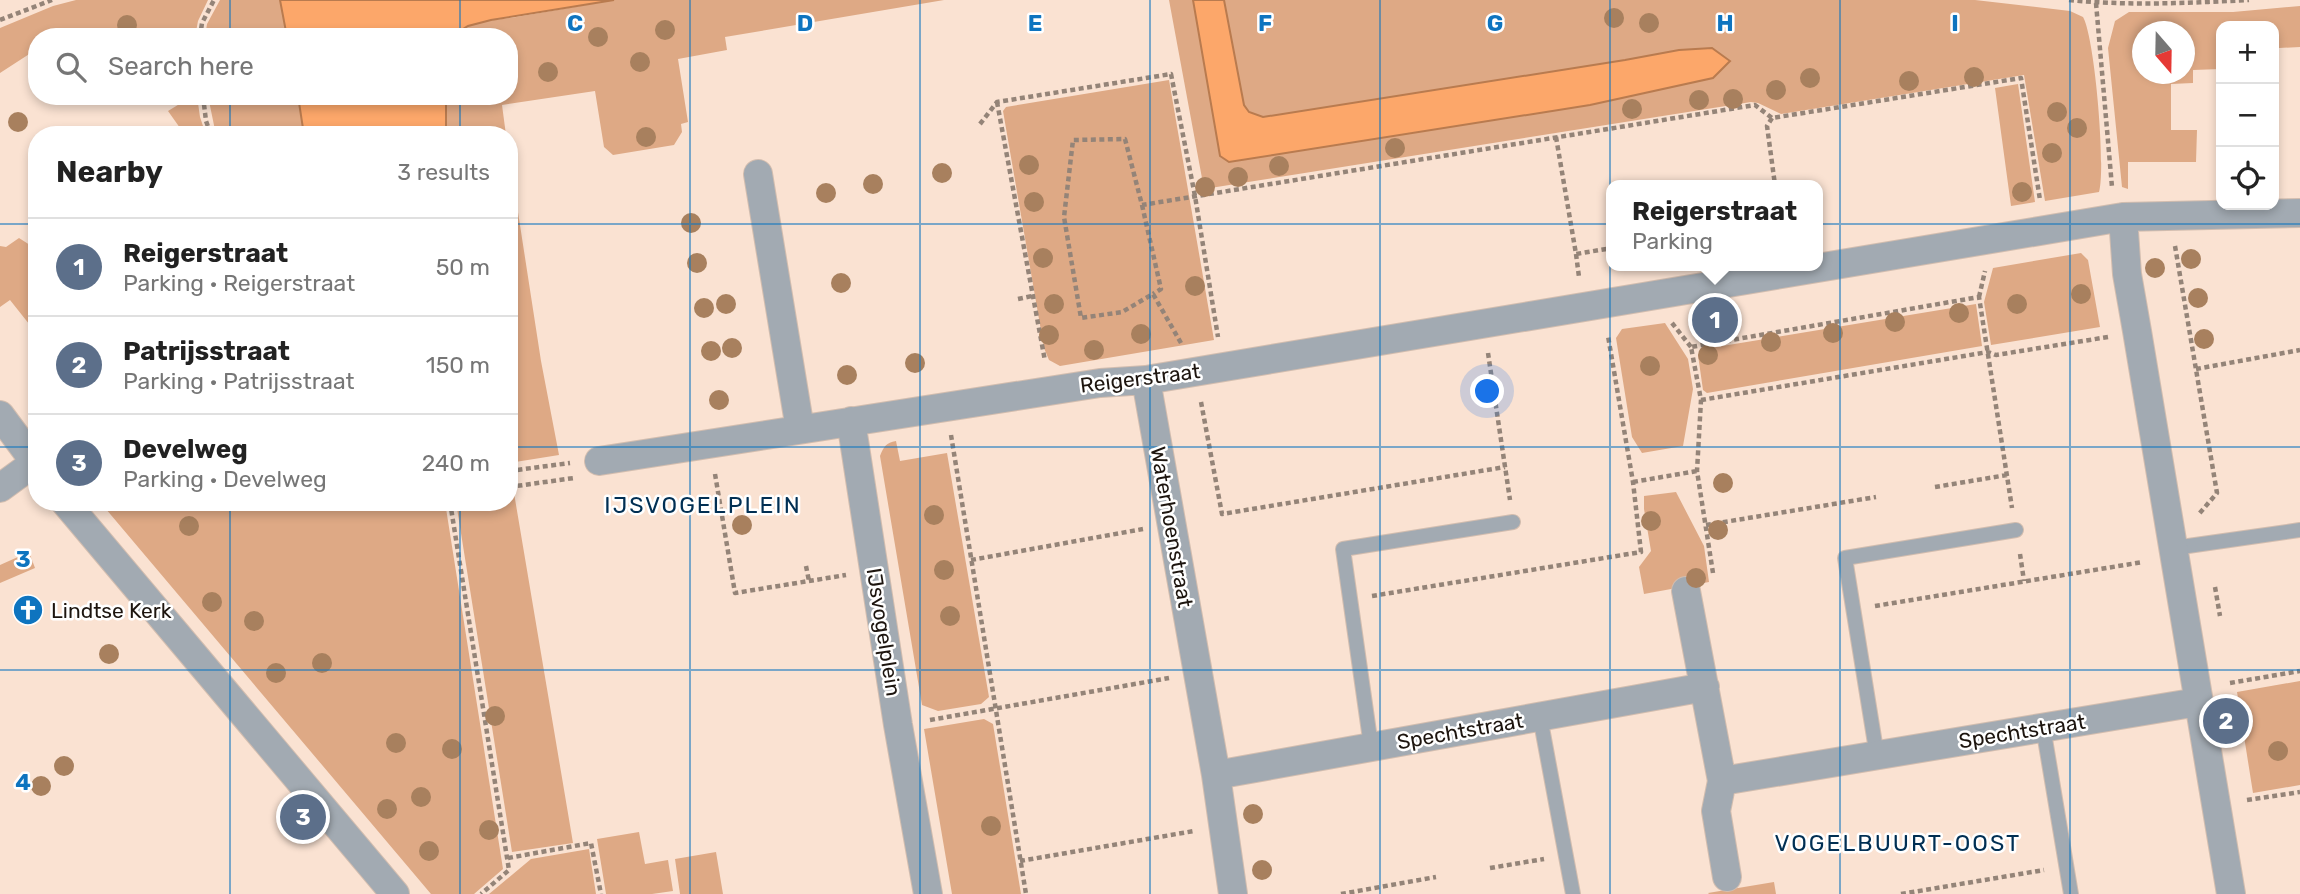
<!DOCTYPE html>
<html lang="en">
<head>
<meta charset="utf-8">
<style>
  :root { --surface:#fff; --page:#f2f2f2; --text:#222; --muted:#767676; --line:#e0e0e0; --accent:#7c3aed }
  body { margin:0; font-family:Rubik,sans-serif; background:var(--page); color:var(--text) }
  .controls { position:absolute; right:21px; top:21px; display:grid; overflow:hidden; border-radius:14px; box-shadow:0 4px 10px #0003 }
  .controls button { width:63px; height:63px; display:grid; place-items:center; padding:0; border:0; border-bottom:2px solid var(--line); background:var(--surface); color:var(--text); font:35px sans-serif }
  .compass { position:absolute; left:2132px; top:21px; width:63px; height:63px; border-radius:50%; background:var(--surface); box-shadow:0 4px 10px #0003; rotate:160deg }
  .you { position:absolute; left:1488px; top:392px; width:24px; height:24px; margin:-18px; border:5px solid #fff; border-radius:50%; background:#1a73e8; box-shadow:0 0 0 10px #1a73e833 }
  .badge { display:grid; place-items:center; width:46px; height:46px; border-radius:50%; background:var(--accent); color:#fff; font-size:23px; font-weight:700 }
  .pin { position:absolute; translate:-50% -50%; border:4px solid #fff; box-shadow:0 2px 7px #0006 }
  .popup { position:absolute; left:1606px; top:180px; width:217px; height:91px; box-sizing:border-box; display:grid; place-content:center; border-radius:14px; background:var(--surface); filter:drop-shadow(0 2px 5px #0005); font-size:23px; white-space:nowrap; color:var(--muted) }
  .popup b { font-size:26px; color:var(--text) }
  .popup::after { content:''; position:absolute; left:50%; top:100%; margin-left:-14px; border:14px solid transparent; border-top-color:var(--surface) }
  .list { margin:0; padding:0; list-style:none }
  h2 { display:flex; justify-content:space-between; align-items:center; height:91px; margin:0; padding:0 28px; font-size:30px }
  h2 small { font-size:23px; font-weight:400; color:var(--muted) }
  .list li { display:grid; grid-template-columns:46px 1fr auto; gap:21px; align-items:center; box-sizing:border-box; height:98px; padding:0 28px; border-top:2px solid var(--line) }
  .list b { display:block; font-size:26px; white-space:nowrap }
  .list p { margin:0; font-size:23px; white-space:nowrap; color:var(--muted) }
  .list em { font-size:23px; font-style:normal; color:var(--muted) }
  .icon { flex:none; width:38px; height:38px; fill:none; stroke:currentColor; stroke-width:2; stroke-linecap:round; stroke-linejoin:round }
  .map { position:relative; flex:none; width:2300px; height:894px; overflow:hidden }
  .search { position:absolute; background:var(--surface); box-shadow:0 4px 10px #0003; left:28px; top:28px; width:490px; height:77px; display:flex; align-items:center; gap:18px; box-sizing:border-box; padding:0 24px; border-radius:28px; color:var(--muted); font-size:26px }
  .panel { position:absolute; background:var(--surface); box-shadow:0 4px 10px #0003; left:28px; top:126px; width:490px; height:385px; border-radius:28px }
  .map>svg:first-child { display:block }
  .green { fill:#dea985; fill-rule:evenodd }
  .water { fill:#fca76a; stroke:#b97b4f; stroke-width:2 }
  .lines { fill:none; stroke-linecap:round; stroke-linejoin:round }
  .service-casing { stroke:#d2bdaf; stroke-width:16 }
  .minor-casing { stroke:#d2bdaf; stroke-width:30 }
  .path { stroke:#948478; stroke-width:4.5; stroke-dasharray:5 3.5; stroke-linecap:butt }
  .service { stroke:#a2aab2; stroke-width:14 }
  .minor { stroke:#a2aab2; stroke-width:28 }
  .tree { fill:#a8805e }
  .grid { fill:none; stroke:#0e74bf; stroke-width:2; stroke-opacity:0.55 }
  .labels { text-anchor:middle; dominant-baseline:central; stroke-width:5; stroke-linejoin:round; paint-order:stroke }
  .street-label { font-size:21px; fill:#1d150f; stroke:#fff }
  .poi-label { font-size:21px; fill:#1d150f; stroke:#fff; text-anchor:start }
  .neighbourhood-label { font-size:23px; letter-spacing:2px; fill:#012f53; stroke:#fff }
  .grid-label { font-size:23px; text-anchor:middle; font-weight:bold; fill:#0e74bf; stroke:#fff; stroke-width:5; stroke-linejoin:round; paint-order:stroke }
</style>
</head>
<body>
<div class="map">
<svg width="2300" height="894" viewBox="0 0 2300 894">
  <rect width="100%" height="100%" fill="#fae2d2"/>
  <path class="green" d="M76,0H208L198,21L195,37H70L61,33L55,37H37V49L0,73V28L53,6Z
    M220,0H280L287,37H205L207,24Z
    M614,0H944L725,37L727,50L678,59L688,122L681,124L682,132L674,145L613,155L604,147L595,91L502,105L506,135H446V96H509V37H450C469,19 498,21 522,16C553,11 584,5 614,0Z
    M1169,0H1193L1220,155L1712,48L1679,50L1625,60L1264,117L1249,112L1244,105L1224,0H1975L2070,11L2083,17C2095,38 2106,168 2099,192L2045,201L2024,75L1781,114L1758,103L1751,102L1204,189Z
    M2300,6V47L2279,48L2275,68L2274,26H2221V69L2193,70V83L2171,84V130H2197L2196,162H2128V189L2122,187L2108,48L2115,21L2129,12H2233ZM2142,32H2184V74H2142Z
    M1169,80L1214,340L1060,366L1049,360L1044,348L1003,111L1006,107Z
    M2018,84L2035,202L2011,206L1995,88Z
    M184,96H197L200,117L206,135H185L168,111L186,100Z
    M208,96H298L304,135H216Z
    M509,154L541,361L559,455L509,463Z
    M19,238L33,247L37,253V334L10,300L0,307V246L6,247Z
    M2081,253L2088,260L2100,327L1991,345L1984,302L1993,268Z
    M1976,304L1982,346L1707,393L1703,390L1698,355L1704,349Z
    M1665,323L1688,359L1693,389L1683,446L1642,453L1632,437L1616,338L1622,329Z
    M896,441L900,461L947,453L989,697L981,704L938,711L922,705L880,456C884,446 886,443 896,441Z
    M1676,492L1704,546L1709,582L1644,594L1639,567L1651,551L1644,509V496Z
    M509,493H514L573,843L512,852L456,502H509Z
    M100,502H445L503,869L474,894H431Z
    M29,552L35,568L0,583V565Z
    M2300,681V785L2253,793L2237,692Z
    M984,719L993,724L1021,894H952L924,729Z
    M639,832L645,864L668,860L673,891L652,894H606L597,839Z
    M589,849L596,894H489L531,859Z
    M716,852L723,894H680L675,859Z
    M1774,882L1776,894H1709L1708,893Z"/>
  <path class="water" d="M280,0H614L491,20L468,26L450,37H287Z
    M1193,0H1224L1244,105L1249,112L1263,117L1625,60L1679,50L1712,48L1730,61L1713,78L1590,105L1229,162L1220,156Z
    M298,96H446V135H304Z"/>
  <g class="lines">
    <g class="service-casing">
      <path id="service" d="M2174,548L2300,530
        M1540,717L1573,894
        M2043,727L2071,894
        M1371,746L1343,549L1513,522
        M1877,756L1845,558L2016,530"/>
    </g>
    <g class="minor-casing">
      <path id="minor" d="M758,174L800,429
        M2123,217L2127,274L2137,331L2231,894
        M1146,380L1216,775L1233,894
        M0,415L37,465
        M851,421L898,725L928,894
        M599,461L1100,383L1146,380L2123,217L2300,213
        M0,488L37,461
        M65,502L395,894
        M1686,591L1722,781L1716,811L1727,877
        M1216,775L1705,687
        M1722,781L2198,702"/>
    </g>
    <path class="path" d="M2069,0C2129,6 2189,3 2249,0
      M2096,3L2112,187
      M0,20L52,0
      M200,37L202,23L214,0
      M203,96L206,121L211,135
      M997,102L1045,361
      M1772,118L1767,126L1775,185
      M980,124L997,102L1171,74L1195,196L1218,337
      M1556,137L1576,254L1612,248
      M1142,205L1161,289L1153,294
      M2175,246L2217,493L2199,514
      M1576,254L1579,277
      M1979,297L1985,271
      M1018,299L1032,296
      M1672,323L1691,347
      M1181,343L1153,294L1122,312L1081,318L1064,217L1073,140L1125,139L1142,205L1755,105L1772,118L2021,78L2040,200
      M1488,353L1510,500
      M2196,369L2300,350
      M1701,400L1988,352L1996,355L2108,337
      M1201,402L1222,514L1505,467
      M951,435L1026,894
      M509,471L570,463
      M715,474L735,593L846,575
      M1633,482L1697,471
      M509,487L574,478
      M1935,487L2007,475
      M450,502L509,870L481,894
      M1706,525L1876,497
      M2020,554L2024,581
      M971,560L1143,529
      M806,566L809,581
      M1713,573L1697,471L1701,400L1691,347L1979,297L2012,508
      M2215,587L2220,616
      M1372,596L1641,552L1633,482L1608,336
      M1875,606L2143,562
      M2230,683L2300,671
      M930,720L1169,678
      M2247,800L2300,792
      M508,858L591,843L601,894
      M1020,861L1194,831
      M1490,868L1544,859
      M1341,894L1436,877
      M1901,894L2044,870"/>
    <use href="#service" class="service"/>
    <use href="#minor" class="minor"/>
  </g>
  <g class="tree">
    <circle cx="1614" cy="18" r="10"/>
    <circle cx="1649" cy="23" r="10"/>
    <circle cx="127" cy="25" r="10"/>
    <circle cx="665" cy="30" r="10"/>
    <circle cx="598" cy="37" r="10"/>
    <circle cx="640" cy="62" r="10"/>
    <circle cx="548" cy="72" r="10"/>
    <circle cx="1974" cy="77" r="10"/>
    <circle cx="1810" cy="78" r="10"/>
    <circle cx="1909" cy="81" r="10"/>
    <circle cx="1776" cy="90" r="10"/>
    <circle cx="1733" cy="99" r="10"/>
    <circle cx="1699" cy="100" r="10"/>
    <circle cx="1632" cy="109" r="10"/>
    <circle cx="2057" cy="112" r="10"/>
    <circle cx="18" cy="122" r="10"/>
    <circle cx="2077" cy="128" r="10"/>
    <circle cx="646" cy="137" r="10"/>
    <circle cx="1395" cy="148" r="10"/>
    <circle cx="2052" cy="153" r="10"/>
    <circle cx="1029" cy="165" r="10"/>
    <circle cx="1279" cy="166" r="10"/>
    <circle cx="942" cy="173" r="10"/>
    <circle cx="1238" cy="177" r="10"/>
    <circle cx="873" cy="184" r="10"/>
    <circle cx="1205" cy="187" r="10"/>
    <circle cx="2022" cy="192" r="10"/>
    <circle cx="826" cy="193" r="10"/>
    <circle cx="1034" cy="202" r="10"/>
    <circle cx="691" cy="223" r="10"/>
    <circle cx="1043" cy="258" r="10"/>
    <circle cx="2191" cy="259" r="10"/>
    <circle cx="697" cy="263" r="10"/>
    <circle cx="2155" cy="268" r="10"/>
    <circle cx="841" cy="283" r="10"/>
    <circle cx="1195" cy="286" r="10"/>
    <circle cx="2081" cy="294" r="10"/>
    <circle cx="2198" cy="298" r="10"/>
    <circle cx="726" cy="304" r="10"/>
    <circle cx="1054" cy="304" r="10"/>
    <circle cx="2017" cy="304" r="10"/>
    <circle cx="704" cy="308" r="10"/>
    <circle cx="1959" cy="313" r="10"/>
    <circle cx="1895" cy="322" r="10"/>
    <circle cx="1833" cy="333" r="10"/>
    <circle cx="1141" cy="334" r="10"/>
    <circle cx="1049" cy="335" r="10"/>
    <circle cx="2204" cy="339" r="10"/>
    <circle cx="1771" cy="342" r="10"/>
    <circle cx="732" cy="348" r="10"/>
    <circle cx="1094" cy="350" r="10"/>
    <circle cx="711" cy="351" r="10"/>
    <circle cx="1708" cy="355" r="10"/>
    <circle cx="915" cy="363" r="10"/>
    <circle cx="1650" cy="366" r="10"/>
    <circle cx="847" cy="375" r="10"/>
    <circle cx="719" cy="400" r="10"/>
    <circle cx="1723" cy="483" r="10"/>
    <circle cx="934" cy="515" r="10"/>
    <circle cx="1651" cy="521" r="10"/>
    <circle cx="742" cy="525" r="10"/>
    <circle cx="189" cy="526" r="10"/>
    <circle cx="1718" cy="530" r="10"/>
    <circle cx="944" cy="570" r="10"/>
    <circle cx="1696" cy="578" r="10"/>
    <circle cx="212" cy="602" r="10"/>
    <circle cx="950" cy="616" r="10"/>
    <circle cx="254" cy="621" r="10"/>
    <circle cx="109" cy="654" r="10"/>
    <circle cx="322" cy="663" r="10"/>
    <circle cx="276" cy="673" r="10"/>
    <circle cx="495" cy="716" r="10"/>
    <circle cx="396" cy="743" r="10"/>
    <circle cx="452" cy="749" r="10"/>
    <circle cx="2278" cy="751" r="10"/>
    <circle cx="64" cy="766" r="10"/>
    <circle cx="41" cy="786" r="10"/>
    <circle cx="421" cy="797" r="10"/>
    <circle cx="387" cy="809" r="10"/>
    <circle cx="1253" cy="814" r="10"/>
    <circle cx="991" cy="826" r="10"/>
    <circle cx="489" cy="830" r="10"/>
    <circle cx="429" cy="851" r="10"/>
    <circle cx="1262" cy="870" r="10"/>
  </g>
  <path class="grid" d="M230,0V37M460,0V37M690,0V894M920,0V894M1150,0V894M1380,0V894M1610,0V894M1840,0V894M2070,0V894M230,96V135M460,96V135M0,224H37M509,224H2300M0,447H37M509,447H2300M230,502V894M460,502V894M0,670H2300"/>
  <defs>
    <g id="church-disc" transform="scale(1.575)"><circle r="9.5" fill="#0e74bf" stroke="#fff"/><path d="M-1.2-6h2.4v3.5h3.3v2.4h-3.3V6h-2.4V-.1h-3.3v-2.4h3.3Z" fill="#fff"/></g>
  </defs>
  <g fill-rule="evenodd">
    <use href="#church-disc" x="28" y="610"/>
  </g>
  <g class="labels">
    <g class="street-label">
      <text transform="translate(1140 378) rotate(-7)">Reigerstraat</text>
      <text transform="translate(1172 527) rotate(80)">Waterhoenstraat</text>
      <text transform="translate(884 632) rotate(81)">IJsvogelplein</text>
      <text transform="translate(1460 731) rotate(-10)">Spechtstraat</text>
      <text transform="translate(2022 731) rotate(-9)">Spechtstraat</text>
    </g>
    <g class="poi-label">
      <text x="51" y="610">Lindtse Kerk</text>
    </g>
    <g class="neighbourhood-label">
      <text x="703" y="505">IJSVOGELPLEIN</text>
      <text x="1898" y="843">VOGELBUURT-OOST</text>
    </g>
  </g>
  <g class="grid-label">
    <text x="575" y="31">C</text>
    <text x="805" y="31">D</text>
    <text x="1035" y="31">E</text>
    <text x="1265" y="31">F</text>
    <text x="1495" y="31">G</text>
    <text x="1725" y="31">H</text>
    <text x="1955" y="31">I</text>
    <text x="23" y="567">3</text>
    <text x="23" y="790">4</text>
  </g>
</svg>
<div class="controls">
<button>+</button>
<button>−</button>
<button><svg class="icon" aria-label="locate" viewBox="0 0 24 24"><circle cx="12" cy="12" r="6"/><path d="M12 2v4M12 18v4M2 12h4M18 12h4"/></svg></button>
</div>
<svg class="compass" viewBox="-18 -18 36 36"><path d="M0-13l5 13h-10z" fill="#e53935"/><path d="M0 13l5-13h-10z" fill="#767676"/></svg>
<div class="you"></div>
<div class="pin badge" style="left:1715px;top:320px;background:#5c6f8a">1</div>
<div class="popup"><b>Reigerstraat</b>Parking</div>
<div class="pin badge" style="left:2226px;top:721px;background:#5c6f8a">2</div>
<div class="pin badge" style="left:303px;top:817px;background:#5c6f8a">3</div>
<div class="search"><svg class="icon" aria-label="search" viewBox="0 0 24 24"><circle cx="10" cy="10" r="6"/><path d="M15 15l6 6"/></svg>Search here</div>
<section class="panel">
<h2>Nearby<small>3 results</small></h2>
<ul class="list">
<li><span class="badge" style="background:#5c6f8a">1</span><div><b>Reigerstraat</b><p>Parking · Reigerstraat</p></div><em>50 m</em></li>
<li><span class="badge" style="background:#5c6f8a">2</span><div><b>Patrijsstraat</b><p>Parking · Patrijsstraat</p></div><em>150 m</em></li>
<li><span class="badge" style="background:#5c6f8a">3</span><div><b>Develweg</b><p>Parking · Develweg</p></div><em>240 m</em></li>
</ul>
</section>
</div>
</body>
</html>
